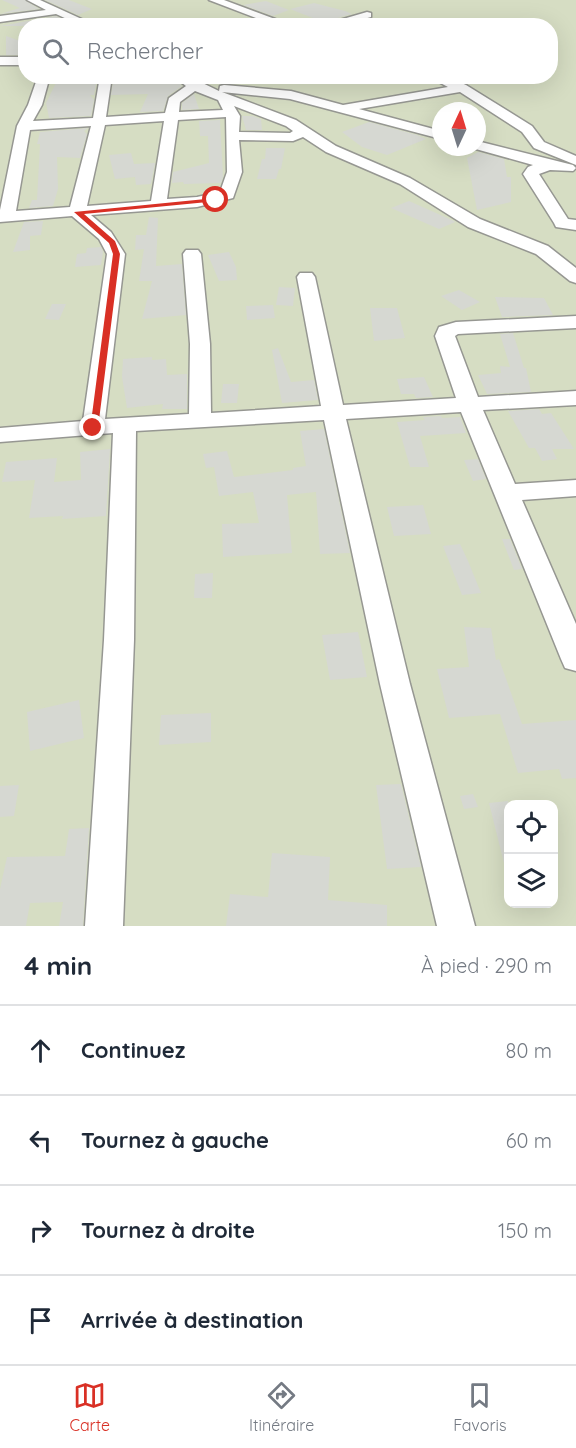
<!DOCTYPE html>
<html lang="fr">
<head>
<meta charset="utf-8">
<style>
  :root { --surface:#fff; --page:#f6f6f7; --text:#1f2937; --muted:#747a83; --line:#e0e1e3; --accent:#d93025 }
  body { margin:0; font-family:Quicksand,sans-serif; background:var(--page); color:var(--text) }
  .controls { position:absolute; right:18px; bottom:18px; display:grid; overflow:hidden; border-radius:12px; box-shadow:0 6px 24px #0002 }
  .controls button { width:54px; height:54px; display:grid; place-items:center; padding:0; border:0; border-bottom:2px solid var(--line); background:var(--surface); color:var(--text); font:30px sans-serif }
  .compass { position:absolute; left:432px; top:102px; width:54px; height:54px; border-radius:50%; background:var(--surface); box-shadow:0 6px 24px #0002; rotate:4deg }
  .stop { position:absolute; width:18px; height:18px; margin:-14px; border:4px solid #d93025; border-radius:50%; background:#fff }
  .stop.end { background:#d93025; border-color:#fff; box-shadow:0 2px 6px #0008 }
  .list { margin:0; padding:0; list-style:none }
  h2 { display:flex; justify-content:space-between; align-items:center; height:78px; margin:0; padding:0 24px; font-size:26px }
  h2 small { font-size:20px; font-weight:400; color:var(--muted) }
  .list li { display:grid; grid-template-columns:39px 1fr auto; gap:18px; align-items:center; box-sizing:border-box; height:90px; padding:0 24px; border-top:2px solid var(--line) }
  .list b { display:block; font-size:22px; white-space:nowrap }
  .list em { font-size:20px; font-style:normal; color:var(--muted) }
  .icon { flex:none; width:33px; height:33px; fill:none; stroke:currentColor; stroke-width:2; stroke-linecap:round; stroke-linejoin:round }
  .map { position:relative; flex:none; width:576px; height:926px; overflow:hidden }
  .search { position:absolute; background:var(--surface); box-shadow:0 6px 24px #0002; left:18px; right:18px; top:18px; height:66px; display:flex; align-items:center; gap:15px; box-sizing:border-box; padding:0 21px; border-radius:24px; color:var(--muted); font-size:22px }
  .sheet { height:438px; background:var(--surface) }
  nav { display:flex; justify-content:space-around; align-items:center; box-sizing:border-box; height:84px; border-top:2px solid var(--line); background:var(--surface); font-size:16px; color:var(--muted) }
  nav a { display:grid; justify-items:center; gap:3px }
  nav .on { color:var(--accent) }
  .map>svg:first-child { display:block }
  .green { fill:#d6ddc3; fill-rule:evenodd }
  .building { fill:#d6d8d2 }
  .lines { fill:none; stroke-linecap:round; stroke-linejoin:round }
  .minor-casing { stroke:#969792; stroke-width:3 }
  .minor { fill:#fff; fill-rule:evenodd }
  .route { fill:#d93025 }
</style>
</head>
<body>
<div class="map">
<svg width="576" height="926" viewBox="0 0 576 926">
  <rect width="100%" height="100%" fill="#fafbf5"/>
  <path class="green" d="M0,0H576V926H0ZM26,26H550V76H26ZM441,111H477V147H441ZM508,804H554V904H508Z"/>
  <path class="building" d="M2,0H25L39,9L0,14L20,8Z
    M45,0H69L92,9L78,15Z
    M266,1L289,10L273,16L243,5Z
    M314,3L345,11L352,14L323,22L290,9Z
    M56,16L65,20L53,26H0Z
    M6,36L26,43V55H6Z
    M114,76H171L182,86L168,96L163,111L140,112L148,94L111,95Z
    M97,80L94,95H90L94,100L91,116L49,118L46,103L57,81Z
    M194,94L199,109L182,110V103Z
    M242,116H253L261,119L262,130H246Z
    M220,120L223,177L221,183L184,184L183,182L172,183L173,172L209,163L208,136H200L199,121Z
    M369,122L417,135L426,139L387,155L362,147L342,132Z
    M88,128L84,131L87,134L80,158L57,157L58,189L53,206L29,208L32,200H37L40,144H37L40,132Z
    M266,148H285L281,169H279L276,179H257L262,159H265Z
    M478,152L504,159L507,177H511V202L477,210L467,158Z
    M131,153L134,164L155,163L151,184L136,185L135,177L115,179L109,155Z
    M409,201L454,221L455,222L439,229L391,208Z
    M149,217L158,218L156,266L182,264L186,315L142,319L152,281H139L144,249L135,250L136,235H146Z
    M43,221L41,235L30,236V250L13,252L24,222Z
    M101,247L103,252L101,265L75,267L77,254L86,253L87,248Z
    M229,252L236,267L237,280L219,281L208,255Z
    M279,287L295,288L293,306L276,305Z
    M459,290L480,302L462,310L441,296Z
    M495,297L544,298L553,315L502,317Z
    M52,304H66L59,320L45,319Z
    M273,305L275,318L247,320L246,306Z
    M370,308H397L405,338L374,341Z
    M513,333L524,368H526L531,392L487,394L478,375L501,373L500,366L510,367L500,334Z
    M278,348L291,382L314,380L318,400L282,403L272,350Z
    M152,357V360L166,359L167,375L187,374V409H162L163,404L127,408L122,377L123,359Z
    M424,377L433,397L416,398L414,394H401L397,379Z
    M223,384H239L237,403H221Z
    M539,409L542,414L551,413L574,449H552L557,459L542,461L535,448H529L508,411Z
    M441,416L442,418L460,417L466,433L420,436L429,467H410L397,422L425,420L423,417Z
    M324,429L350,553L320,554L316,492L287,495L292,553L223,557L222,524L259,523L253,492L219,496L214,467L206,468L203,454L227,451L234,477L293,470V468L306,466L300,431Z
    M110,449L106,516L62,519L63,516L29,518L35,480L2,482L6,462L57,458L54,482L81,480L80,452Z
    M478,459L486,479L473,481L464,460Z
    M423,505L431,534L394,536L387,507Z
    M502,539H510L522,569L514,570Z
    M460,544L468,561L481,593L462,595L443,546Z
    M213,573L212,598H194L195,574Z
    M464,627L491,628L496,660L499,659L522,724L576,720V778L562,779L559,769L518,773L500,714L449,718L437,669L469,667Z
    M358,632L367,677L330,680L322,635Z
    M79,700L84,738L30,751L27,712Z
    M211,713V742L159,745L161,715Z
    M401,784L421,867L387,869L376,785Z
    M19,785L14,816L0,817V786Z
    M473,794L478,807L464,809L460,796Z
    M508,801V862L504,863L489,803Z
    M89,828L83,926H59L63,902L30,903L26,926H0V889L7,857L65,856L69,829Z
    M272,853L330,857L328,900L387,905V926H226L230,894L268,897Z"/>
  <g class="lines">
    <g class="minor-casing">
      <path id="minor" d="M27,0H40L97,26H82L56,14L0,22V16L46,10Z
        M209,0H224L294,26H277Z
        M367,12L371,13V17L339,26H319Z
        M0,57H26V65H0Z
        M38,76H50L42,105L33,121L93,118L100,76H112L106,117L165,113L169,98L186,86L173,76H188L219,91L220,86L224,85L291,91L343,105L448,87L427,76H445L466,85L532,126L544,142L576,156V165L534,148L522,132L460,92L359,109L441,131V139L290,99L222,92L296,120L336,146L410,178L480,219L548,246L576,268V283L570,281L536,254L468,227L400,184L326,152L303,137L293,141L239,140L242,172L233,198L197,207L91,215L111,232L125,254L105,419L189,414L190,344L183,254L186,250H198L201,254L210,344L211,413L321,406L297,277L300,273H312L315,277L343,405L456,398L435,336L439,327L456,322L576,316V328L458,334L455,336L478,397L576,391V405L483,410L515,484L576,480V496L522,500L576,624V671L565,668L561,659L461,412L346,419L410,684L475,926H437L380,684L324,420L136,431L134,640L123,926H85L104,640L113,433L0,442V428L83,421L107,254L99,239L72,216L0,222V210L17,126L28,105ZM195,91L218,100L223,110L179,112L180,102ZM234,106L286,126L293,131L290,133L239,132L240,116ZM226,117L227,172L220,192L197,197L167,199L178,120ZM164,121L151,201L87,206L105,125ZM91,126L70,207L16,211L30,130Z
        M477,141L573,165L576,168L573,171L550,170L539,174L568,219L576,220V230L556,227L554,223L523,174L528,167L533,165L472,148L477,147Z"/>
    </g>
    <use href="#minor" class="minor"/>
  </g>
  <path class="route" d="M216,198L218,201L84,214L115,241L120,254L98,428L90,430L113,254L109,243L74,212Z"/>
</svg>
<div class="controls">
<button><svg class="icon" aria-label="locate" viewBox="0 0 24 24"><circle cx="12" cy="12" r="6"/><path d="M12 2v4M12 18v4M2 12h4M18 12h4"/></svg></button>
<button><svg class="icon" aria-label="layers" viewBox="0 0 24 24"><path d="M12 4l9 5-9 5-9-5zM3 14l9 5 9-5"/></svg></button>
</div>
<svg class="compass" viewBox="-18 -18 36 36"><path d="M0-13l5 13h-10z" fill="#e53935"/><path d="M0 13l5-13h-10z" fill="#747a83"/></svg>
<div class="stop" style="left:216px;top:200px"></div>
<div class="stop end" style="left:93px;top:428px"></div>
<div class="search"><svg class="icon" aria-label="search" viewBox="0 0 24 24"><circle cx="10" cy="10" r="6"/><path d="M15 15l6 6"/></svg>Rechercher</div>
</div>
<section class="sheet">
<h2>4 min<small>À pied · 290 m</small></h2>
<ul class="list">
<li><svg class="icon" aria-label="ahead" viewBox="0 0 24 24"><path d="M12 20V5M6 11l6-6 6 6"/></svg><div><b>Continuez</b></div><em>80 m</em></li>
<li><svg class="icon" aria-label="left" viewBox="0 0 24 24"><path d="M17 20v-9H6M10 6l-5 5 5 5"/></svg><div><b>Tournez à gauche</b></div><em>60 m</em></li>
<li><svg class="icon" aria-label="right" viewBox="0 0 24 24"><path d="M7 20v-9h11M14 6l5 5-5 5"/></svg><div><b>Tournez à droite</b></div><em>150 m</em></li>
<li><svg class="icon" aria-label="arrive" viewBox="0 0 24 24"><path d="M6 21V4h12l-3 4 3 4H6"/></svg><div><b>Arrivée à destination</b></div></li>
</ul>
</section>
<nav>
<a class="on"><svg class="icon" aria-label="map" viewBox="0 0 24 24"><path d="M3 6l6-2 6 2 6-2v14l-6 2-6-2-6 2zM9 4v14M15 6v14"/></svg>Carte</a>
<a><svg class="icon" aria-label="directions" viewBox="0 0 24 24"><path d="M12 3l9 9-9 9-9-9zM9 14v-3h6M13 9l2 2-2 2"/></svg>Itinéraire</a>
<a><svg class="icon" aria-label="saved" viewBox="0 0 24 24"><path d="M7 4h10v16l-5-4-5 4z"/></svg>Favoris</a>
</nav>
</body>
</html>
